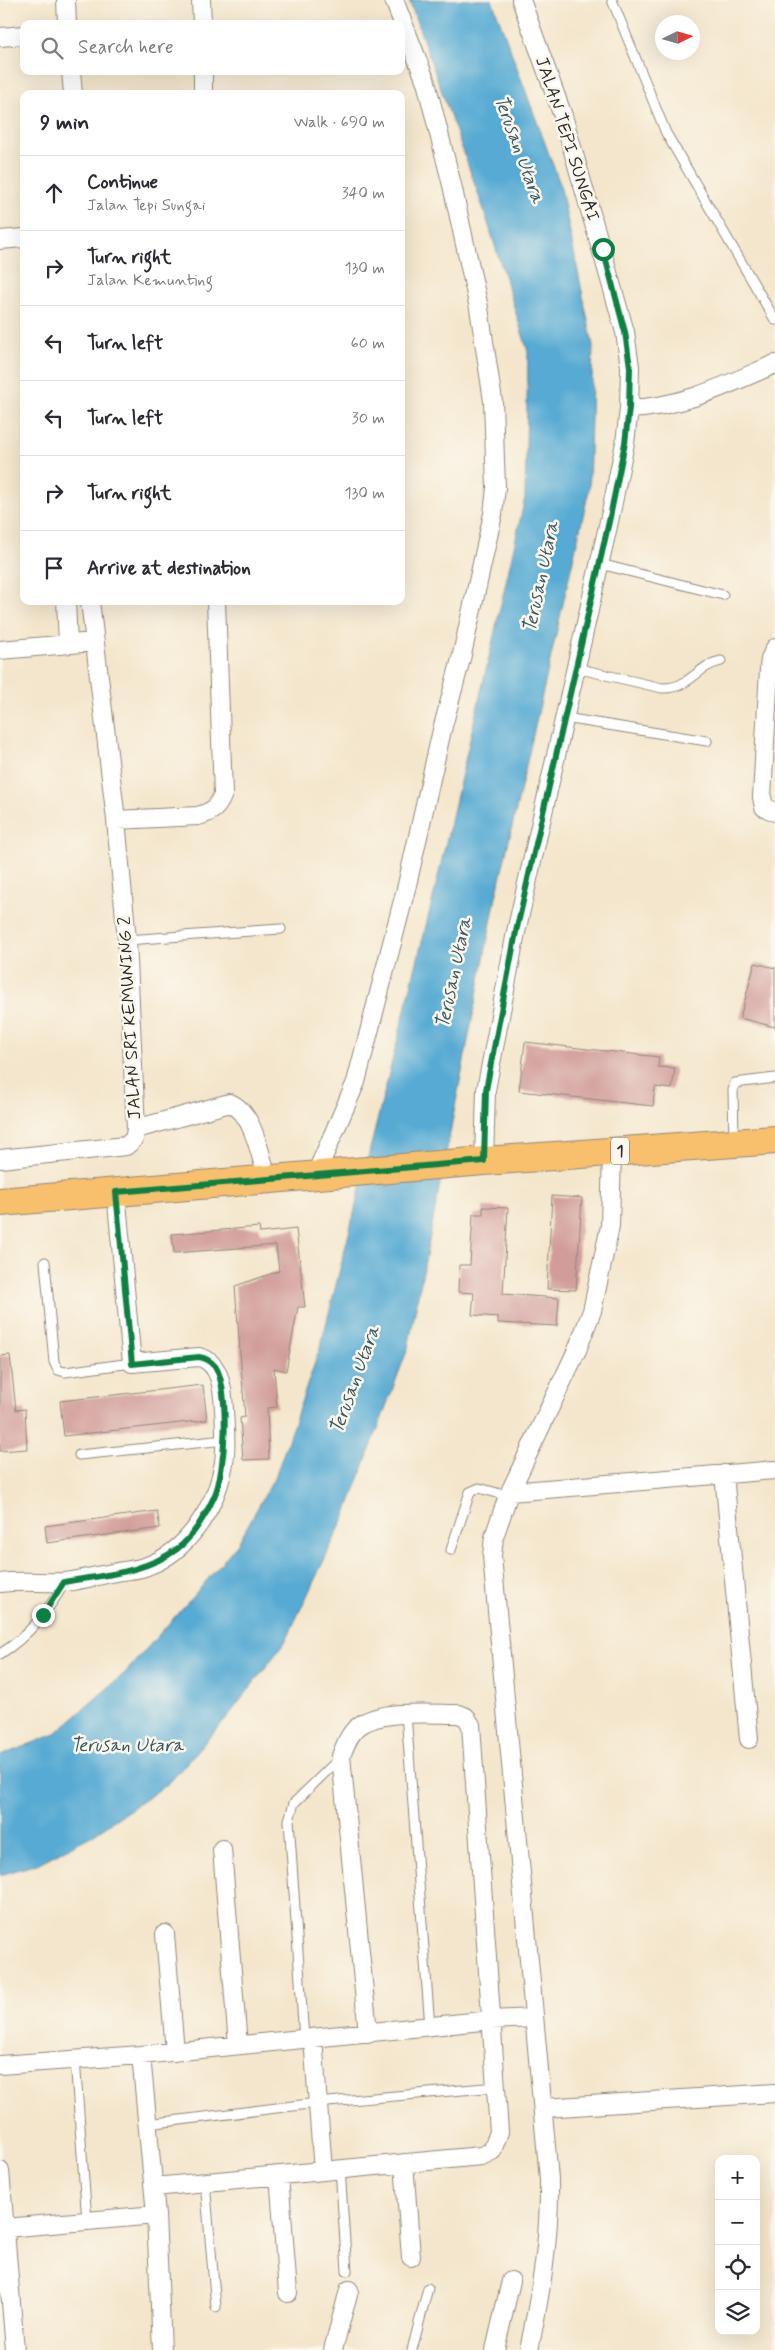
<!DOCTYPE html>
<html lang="en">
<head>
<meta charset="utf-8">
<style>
  :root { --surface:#fff; --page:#f2f2f3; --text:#2b2b33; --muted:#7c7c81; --line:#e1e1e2 }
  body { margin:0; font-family:Mynerve,sans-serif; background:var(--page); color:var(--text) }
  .controls { position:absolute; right:15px; bottom:15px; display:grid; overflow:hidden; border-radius:10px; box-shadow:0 5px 20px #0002 }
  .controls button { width:45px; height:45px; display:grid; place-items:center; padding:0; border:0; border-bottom:1px solid var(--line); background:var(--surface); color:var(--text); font:25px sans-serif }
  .compass { position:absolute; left:655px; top:15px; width:45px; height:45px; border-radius:50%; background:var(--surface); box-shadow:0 5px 20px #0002; rotate:85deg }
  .stop { position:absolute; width:15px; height:15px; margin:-11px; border:4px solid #0b8043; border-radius:50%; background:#fff }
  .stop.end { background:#0b8043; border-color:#fff; box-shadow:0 1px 5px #0008 }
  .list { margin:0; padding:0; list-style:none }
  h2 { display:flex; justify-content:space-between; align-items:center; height:65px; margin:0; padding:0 20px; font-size:21px }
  h2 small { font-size:16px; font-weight:400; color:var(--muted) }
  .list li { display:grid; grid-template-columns:32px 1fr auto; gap:15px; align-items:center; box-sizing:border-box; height:75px; padding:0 20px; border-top:1px solid var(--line) }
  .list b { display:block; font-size:19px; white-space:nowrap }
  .list p { margin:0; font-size:16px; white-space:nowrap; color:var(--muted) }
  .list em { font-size:16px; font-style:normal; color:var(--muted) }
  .icon { flex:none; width:28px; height:28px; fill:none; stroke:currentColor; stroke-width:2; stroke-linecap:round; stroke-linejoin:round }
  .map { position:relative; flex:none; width:775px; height:2350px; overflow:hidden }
  .search { position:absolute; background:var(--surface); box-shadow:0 5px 20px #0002; left:20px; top:20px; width:385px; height:55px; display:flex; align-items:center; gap:12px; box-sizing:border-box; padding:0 18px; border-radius:10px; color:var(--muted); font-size:19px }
  .panel { position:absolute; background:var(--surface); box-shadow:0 5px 20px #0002; left:20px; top:90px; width:385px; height:515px; border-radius:10px }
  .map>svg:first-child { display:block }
  .water { fill:#57aad3; stroke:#416a7f }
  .building { fill:#d19c99 }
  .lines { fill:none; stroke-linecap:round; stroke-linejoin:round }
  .service-casing { stroke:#90887c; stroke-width:11 }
  .minor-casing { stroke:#90887c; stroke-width:20 }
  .primary-casing { stroke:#90887c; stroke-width:30 }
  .service { stroke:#fff; stroke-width:9 }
  .minor { stroke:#fff; stroke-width:18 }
  .primary { stroke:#f8bf6c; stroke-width:28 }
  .route { stroke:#0b8043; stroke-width:6 }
  .labels { text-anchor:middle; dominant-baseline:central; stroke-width:5; stroke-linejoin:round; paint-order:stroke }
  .shield { fill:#fbf7ec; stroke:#696865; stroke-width:1 }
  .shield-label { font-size:16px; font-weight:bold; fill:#2b2b2b }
  .street-label { font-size:18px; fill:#2b2b2b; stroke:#fbf7ec }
  .water-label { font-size:19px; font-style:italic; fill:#3a5766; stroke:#fbf7ec }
</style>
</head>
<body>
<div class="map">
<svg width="775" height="2350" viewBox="0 0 775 2350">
  <rect width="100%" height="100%" fill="#fbf7ec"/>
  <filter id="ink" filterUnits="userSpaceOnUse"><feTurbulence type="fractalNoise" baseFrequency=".02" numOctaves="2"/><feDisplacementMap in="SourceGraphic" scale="10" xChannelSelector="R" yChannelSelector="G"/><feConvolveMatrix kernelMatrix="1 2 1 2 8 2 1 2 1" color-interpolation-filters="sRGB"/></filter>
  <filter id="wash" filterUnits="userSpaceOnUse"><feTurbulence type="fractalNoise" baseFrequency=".0096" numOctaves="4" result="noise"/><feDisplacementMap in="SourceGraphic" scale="20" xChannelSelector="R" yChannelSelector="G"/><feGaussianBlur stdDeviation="1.12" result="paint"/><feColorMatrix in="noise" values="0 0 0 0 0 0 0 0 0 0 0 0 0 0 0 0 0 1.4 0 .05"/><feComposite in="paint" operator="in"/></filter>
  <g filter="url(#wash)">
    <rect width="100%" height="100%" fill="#f4e6cc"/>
    <path class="water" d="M409,0H492L560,184L593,345L589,490L496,897L408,1348L345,1516L285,1642L229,1715L169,1783L91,1836L37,1864L0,1875V1756L55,1734L125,1673L202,1586L238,1543L276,1475L321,1345L434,894L490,653L525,498L528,352L484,210Z"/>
    <g id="blocks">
      <path class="building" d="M755,963L775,968V1027L740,1018Z
        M525,1042L659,1057L658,1067L675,1068L672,1089L655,1087L653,1106L519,1091Z
        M552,1196L582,1198L576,1290L547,1289Z
        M483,1207L508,1208L503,1294L559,1298L557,1326L498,1323V1317L472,1315L474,1293L458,1292L459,1265H470L473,1214H483Z
        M259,1227L260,1233L296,1229L305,1307H298L286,1371L274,1368L277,1407L267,1408L269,1459L243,1460L240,1418L245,1417L235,1286L279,1271L276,1245L174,1253L172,1234Z
        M10,1355L16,1410L25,1409L27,1449L0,1451V1356Z
        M203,1385L207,1420L64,1436L60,1401Z
        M157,1511L160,1528L47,1543L45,1526Z"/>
    </g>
  </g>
  <g filter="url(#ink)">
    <use href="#blocks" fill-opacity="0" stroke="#90887c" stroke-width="1"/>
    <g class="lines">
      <g class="service-casing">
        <path id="service" d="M612,0L666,133L775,320
          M600,564L723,595
          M576,668L662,688C690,689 696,666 721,661
          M565,718L707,741
          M127,940L281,929
          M734,1140L733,1090L735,1083L775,1078
          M45,1262L54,1362L58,1370L65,1372L132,1363
          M79,1455L225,1440
          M451,1550L470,1492L479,1488L508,1496
          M0,1654C29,1636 48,1611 65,1582
          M406,1714L430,2027
          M304,2039L289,1820L294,1803L341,1757
          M75,2059L87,2221
          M148,2124L317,2103L496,2087
          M340,2169L347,2271
          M205,2182L216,2307
          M412,2350L428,2288"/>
      </g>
      <g class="minor-casing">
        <path id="minor" d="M66,0L67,24
          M201,0L202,24
          M0,37L24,35
          M71,71L73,94
          M203,71V94
          M0,240L24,238
          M629,409C683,407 726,385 775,364
          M66,601L68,644
          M775,648L770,659L769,669L762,797L764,807L775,812
          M0,650L94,642
          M116,820L198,816C212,812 218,808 223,794L216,601
          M136,1129L230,1103C254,1113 260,1156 268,1180
          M0,1159L126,1146L134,1139L136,1129L127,940L116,820L90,601
          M484,1161L486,1090L516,932L610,517L625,443L629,409L630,367L625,332L563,116L521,0
          M315,1176L356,1082L407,885L442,730L461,659L493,514L496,488L493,401L479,308L452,185L426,82L394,0
          M724,1474L749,1739
          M510,1492L775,1470
          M0,1583C22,1580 43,1583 65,1582C82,1580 100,1575 117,1572C127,1570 138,1570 147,1566C187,1552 215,1508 223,1468C227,1450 225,1429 224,1410C223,1391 221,1362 199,1357L132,1363L116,1192
          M222,1849L238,2045
          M165,1934L175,2052
          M313,2038L323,2171
          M141,2055L156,2215L162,2350
          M0,2065L141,2055L492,2020L534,2018
          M544,2108L775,2093
          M404,2163L411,2257
          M0,2171L15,2350
          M279,2175L288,2293
          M154,2187L481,2156L492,2151L499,2132L471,1725L466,1717L459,1714C431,1714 381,1709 359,1726C349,1733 345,1746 341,1756L368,2033
          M5,2228L156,2215
          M333,2350L349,2290
          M495,2350L511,2281
          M529,2350C541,2291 550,2239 549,2179L492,1556L494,1537L508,1496L577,1350L592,1311L610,1226L612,1152"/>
      </g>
      <g class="primary-casing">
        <path id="primary" d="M0,1202L484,1161L775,1140"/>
      </g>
      <use href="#service" class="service"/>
      <use href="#minor" class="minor"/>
      <use href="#primary" class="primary"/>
    </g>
  </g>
  <g class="lines" filter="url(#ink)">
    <path class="route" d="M43,1615L64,1582C102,1575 145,1573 177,1549C192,1538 206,1515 214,1497C226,1472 230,1389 215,1366C211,1361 205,1358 199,1357L132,1364L116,1192L484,1161L486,1090L516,932L610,517L625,443L629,408L630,367L625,332L603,249"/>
  </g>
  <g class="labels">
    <rect class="shield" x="611" y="1137.5" width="18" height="27" rx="4"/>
    <g class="shield-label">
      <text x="620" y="1151">1</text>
    </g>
    <g class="street-label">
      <text transform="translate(567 139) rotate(72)">JALAN TEPI SUNGAI</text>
      <text transform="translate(130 1018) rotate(-93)">JALAN SRI KEMUNING 2</text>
    </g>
    <g class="water-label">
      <text transform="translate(519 149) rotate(70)">Terusan Utara</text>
      <text transform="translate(541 577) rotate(-78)">Terusan Utara</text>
      <text transform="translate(454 973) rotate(-78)">Terusan Utara</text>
      <text transform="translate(355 1380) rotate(-70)">Terusan Utara</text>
      <text x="127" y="1745">Terusan Utara</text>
    </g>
  </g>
</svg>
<div class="controls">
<button>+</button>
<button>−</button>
<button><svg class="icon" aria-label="locate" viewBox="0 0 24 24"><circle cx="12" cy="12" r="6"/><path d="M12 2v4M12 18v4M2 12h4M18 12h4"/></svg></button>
<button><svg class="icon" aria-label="layers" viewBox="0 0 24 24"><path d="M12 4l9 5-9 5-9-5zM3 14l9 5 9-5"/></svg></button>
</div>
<svg class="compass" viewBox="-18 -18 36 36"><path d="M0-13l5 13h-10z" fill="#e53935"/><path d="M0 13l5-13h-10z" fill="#7c7c81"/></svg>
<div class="stop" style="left:603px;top:249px"></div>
<div class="stop end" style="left:43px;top:1615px"></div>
<div class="search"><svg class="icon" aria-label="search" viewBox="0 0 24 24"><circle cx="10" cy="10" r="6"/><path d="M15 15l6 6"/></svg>Search here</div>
<section class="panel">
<h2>9 min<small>Walk · 690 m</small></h2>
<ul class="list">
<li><svg class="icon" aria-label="ahead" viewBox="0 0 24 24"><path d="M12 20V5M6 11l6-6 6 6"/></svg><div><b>Continue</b><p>Jalan Tepi Sungai</p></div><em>340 m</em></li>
<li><svg class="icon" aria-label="right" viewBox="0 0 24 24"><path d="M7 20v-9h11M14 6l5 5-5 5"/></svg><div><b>Turn right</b><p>Jalan Kemunting</p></div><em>130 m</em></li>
<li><svg class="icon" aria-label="left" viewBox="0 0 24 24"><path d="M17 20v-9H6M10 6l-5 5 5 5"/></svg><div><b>Turn left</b></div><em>60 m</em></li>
<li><svg class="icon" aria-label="left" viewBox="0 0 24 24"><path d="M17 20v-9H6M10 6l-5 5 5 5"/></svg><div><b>Turn left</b></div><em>30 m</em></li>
<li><svg class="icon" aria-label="right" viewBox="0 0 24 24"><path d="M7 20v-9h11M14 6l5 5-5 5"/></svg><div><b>Turn right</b></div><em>130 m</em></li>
<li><svg class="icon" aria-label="arrive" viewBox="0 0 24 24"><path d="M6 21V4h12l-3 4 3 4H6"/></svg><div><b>Arrive at destination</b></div></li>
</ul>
</section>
</div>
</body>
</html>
